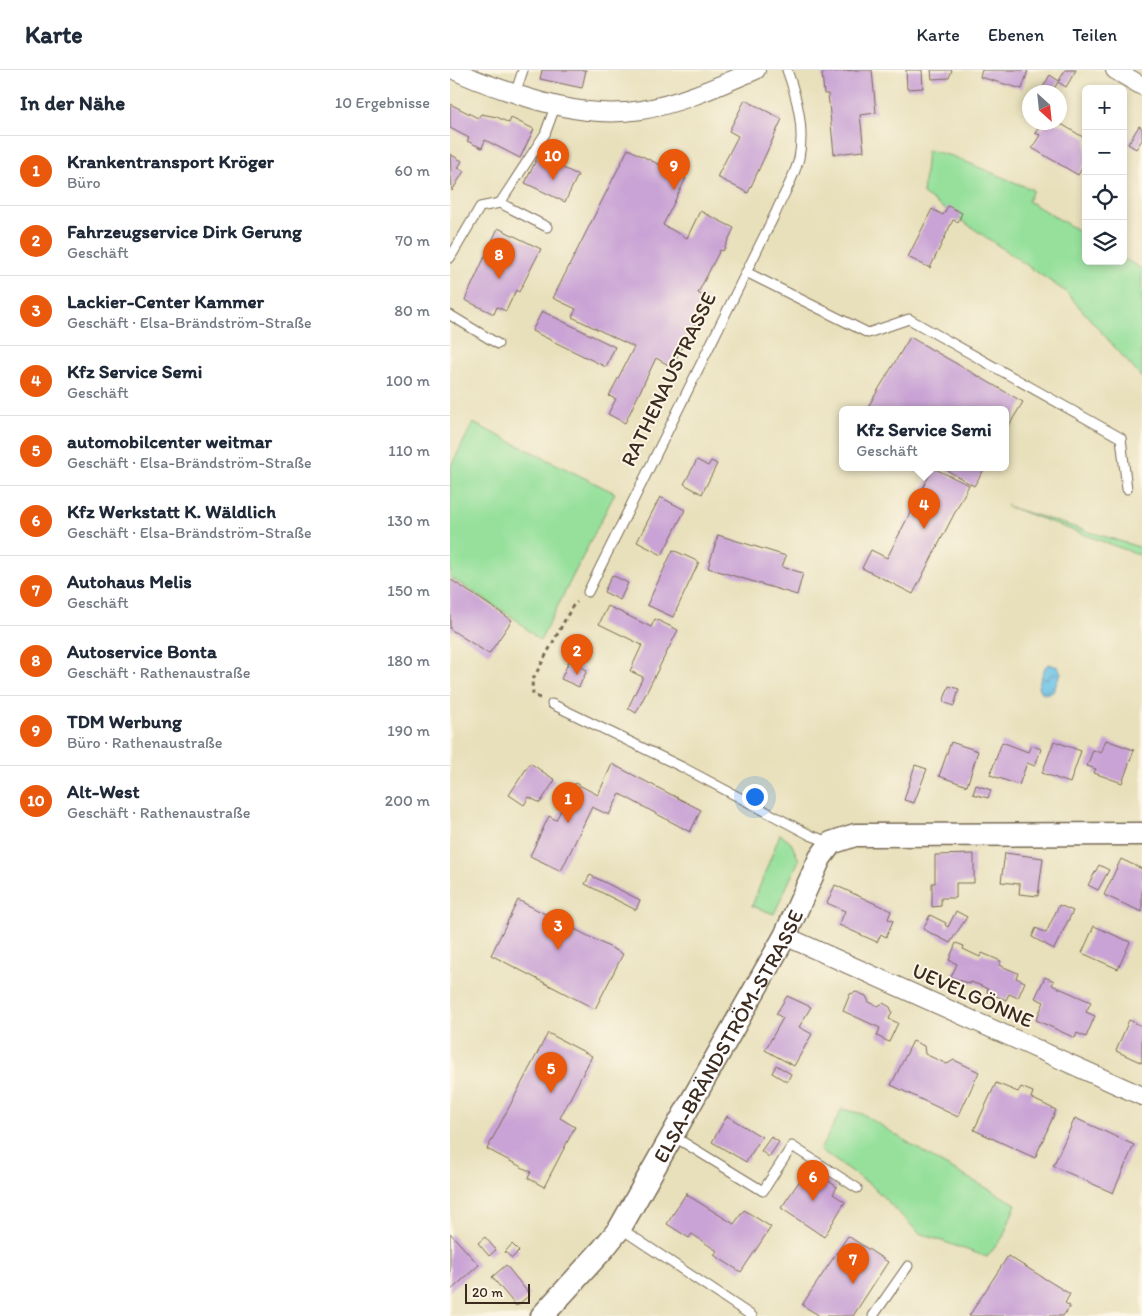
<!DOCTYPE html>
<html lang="de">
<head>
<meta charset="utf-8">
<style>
  :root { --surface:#fff; --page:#f6f6f7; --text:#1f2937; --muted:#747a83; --line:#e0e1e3; --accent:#ea580c }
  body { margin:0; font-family:Itim,sans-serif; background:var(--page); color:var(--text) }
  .controls { position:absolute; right:15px; top:15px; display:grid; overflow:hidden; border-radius:8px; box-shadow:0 2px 8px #0003 }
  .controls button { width:45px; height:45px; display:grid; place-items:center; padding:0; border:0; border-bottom:1px solid var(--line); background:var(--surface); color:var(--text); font:25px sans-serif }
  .compass { position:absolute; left:572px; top:15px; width:45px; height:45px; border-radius:50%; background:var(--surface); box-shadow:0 2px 8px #0003; rotate:153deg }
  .scale { position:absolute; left:15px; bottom:12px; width:65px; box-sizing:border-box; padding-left:5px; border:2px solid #3b2a1e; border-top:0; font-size:14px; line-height:18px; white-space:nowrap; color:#3b2a1e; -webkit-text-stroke:4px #fcf5e5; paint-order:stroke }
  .you { position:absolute; left:304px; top:726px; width:18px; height:18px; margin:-12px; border:4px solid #fff; border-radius:50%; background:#1a73e8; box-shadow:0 0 0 8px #1a73e833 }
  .badge { display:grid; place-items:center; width:32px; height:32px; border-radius:50%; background:var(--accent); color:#fff; font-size:16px; font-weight:700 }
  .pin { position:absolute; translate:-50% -41px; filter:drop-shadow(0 1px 2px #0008) }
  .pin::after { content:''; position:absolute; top:26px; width:18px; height:15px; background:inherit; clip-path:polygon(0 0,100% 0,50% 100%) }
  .popup { position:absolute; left:389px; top:336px; width:170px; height:65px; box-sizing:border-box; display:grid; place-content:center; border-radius:8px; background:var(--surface); filter:drop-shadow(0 1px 4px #0005); font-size:16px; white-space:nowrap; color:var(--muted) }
  .popup b { font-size:19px; color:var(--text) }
  .popup::after { content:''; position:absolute; left:50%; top:100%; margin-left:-10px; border:10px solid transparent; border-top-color:var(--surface) }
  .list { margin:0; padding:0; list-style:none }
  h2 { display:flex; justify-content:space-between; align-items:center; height:65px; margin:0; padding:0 20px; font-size:21px }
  h2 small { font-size:16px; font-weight:400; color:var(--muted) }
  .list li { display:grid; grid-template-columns:32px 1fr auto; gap:15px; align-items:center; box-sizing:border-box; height:70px; padding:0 20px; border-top:1px solid var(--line) }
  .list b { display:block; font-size:19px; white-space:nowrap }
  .list p { margin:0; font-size:16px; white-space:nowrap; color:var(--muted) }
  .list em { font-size:16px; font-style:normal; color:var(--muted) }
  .icon { flex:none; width:28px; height:28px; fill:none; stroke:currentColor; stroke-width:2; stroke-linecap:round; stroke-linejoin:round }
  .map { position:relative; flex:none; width:692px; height:1246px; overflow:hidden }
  header { display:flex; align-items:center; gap:30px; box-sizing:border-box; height:70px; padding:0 25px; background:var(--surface); border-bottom:1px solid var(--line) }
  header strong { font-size:24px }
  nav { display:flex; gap:28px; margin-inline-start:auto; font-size:18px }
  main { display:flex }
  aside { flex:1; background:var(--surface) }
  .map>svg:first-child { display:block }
  .grass { fill:#96e09b; stroke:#68855c }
  .water { fill:url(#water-waves); stroke:#527582 }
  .building { fill:#c9a3d5 }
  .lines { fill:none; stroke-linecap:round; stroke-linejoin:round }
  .service-casing { stroke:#786a55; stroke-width:11 }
  .minor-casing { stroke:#786a55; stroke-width:20 }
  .tertiary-casing { stroke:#786a55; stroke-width:25 }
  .path { stroke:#786a55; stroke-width:3; stroke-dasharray:4 4; stroke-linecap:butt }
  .service { stroke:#fff; stroke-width:9 }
  .minor { stroke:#fff; stroke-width:18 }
  .tertiary { stroke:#fff; stroke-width:22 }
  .labels { text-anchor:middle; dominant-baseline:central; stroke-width:4; stroke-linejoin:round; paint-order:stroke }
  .street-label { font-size:21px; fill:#3b2a1e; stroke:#fcf5e5 }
</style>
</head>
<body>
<header>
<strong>Karte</strong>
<nav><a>Karte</a><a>Ebenen</a><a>Teilen</a></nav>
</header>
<main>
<aside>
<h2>In der Nähe<small>10 Ergebnisse</small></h2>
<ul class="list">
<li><span class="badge">1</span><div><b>Krankentransport Kröger</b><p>Büro</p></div><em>60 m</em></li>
<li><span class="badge">2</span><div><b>Fahrzeugservice Dirk Gerung</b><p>Geschäft</p></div><em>70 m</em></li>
<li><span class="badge">3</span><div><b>Lackier-Center Kammer</b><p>Geschäft · Elsa-Brändström-Straße</p></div><em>80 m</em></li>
<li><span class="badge">4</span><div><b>Kfz Service Semi</b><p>Geschäft</p></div><em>100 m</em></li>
<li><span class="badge">5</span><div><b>automobilcenter weitmar</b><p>Geschäft · Elsa-Brändström-Straße</p></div><em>110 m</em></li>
<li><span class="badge">6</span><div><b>Kfz Werkstatt K. Wäldlich</b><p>Geschäft · Elsa-Brändström-Straße</p></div><em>130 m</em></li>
<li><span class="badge">7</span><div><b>Autohaus Melis</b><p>Geschäft</p></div><em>150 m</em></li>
<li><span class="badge">8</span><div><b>Autoservice Bonta</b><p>Geschäft · Rathenaustraße</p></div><em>180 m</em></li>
<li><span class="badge">9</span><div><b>TDM Werbung</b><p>Büro · Rathenaustraße</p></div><em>190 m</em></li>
<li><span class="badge">10</span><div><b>Alt-West</b><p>Geschäft · Rathenaustraße</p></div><em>200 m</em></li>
</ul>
</aside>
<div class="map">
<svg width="692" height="1246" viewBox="0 0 692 1246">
  <defs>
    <pattern id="water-waves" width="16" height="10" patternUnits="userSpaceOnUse" patternTransform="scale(1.25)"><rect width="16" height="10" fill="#68c0e6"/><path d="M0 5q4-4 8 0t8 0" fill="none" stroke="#579cba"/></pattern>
  </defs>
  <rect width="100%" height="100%" fill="#fcf5e5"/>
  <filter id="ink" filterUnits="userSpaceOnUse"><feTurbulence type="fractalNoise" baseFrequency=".02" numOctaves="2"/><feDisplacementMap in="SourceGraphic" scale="10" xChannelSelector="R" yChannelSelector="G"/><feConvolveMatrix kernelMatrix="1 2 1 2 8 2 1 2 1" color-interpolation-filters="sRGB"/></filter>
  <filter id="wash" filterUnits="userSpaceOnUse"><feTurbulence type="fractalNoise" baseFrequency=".0096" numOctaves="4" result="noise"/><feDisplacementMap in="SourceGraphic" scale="20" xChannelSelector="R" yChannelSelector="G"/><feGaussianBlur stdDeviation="1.12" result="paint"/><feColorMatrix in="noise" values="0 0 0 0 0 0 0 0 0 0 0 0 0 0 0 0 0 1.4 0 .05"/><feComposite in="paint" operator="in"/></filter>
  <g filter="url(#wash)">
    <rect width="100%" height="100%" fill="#e8e0bb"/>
    <path class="grass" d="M477,80L502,86L583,120L578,131L636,165V191H673V188L692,199V308L616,222L473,124Z
      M23,353L165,423L90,571L64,548L0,507V398Z
      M556,436L692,478V486L557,436Z
      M330,764L341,773L349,790L324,844L302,836Z
      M392,1039L413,1044L489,1092L566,1134L553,1167L537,1187L469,1163L421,1115L370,1080Z"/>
    <path class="water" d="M599,594L608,597L611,603L603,622L593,624L588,616L595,597Z"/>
    <g id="blocks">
      <path class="building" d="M92,0H136L132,18L90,9Z
        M405,0H422L426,43L410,45L414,81L384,84L378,24H374L372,3Z
        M456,0H472L473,18L457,19Z
        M481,0H502L499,8L482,9Z
        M532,0H578L572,19L530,7Z
        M615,0H626L616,17L608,12L602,22H590L600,5L609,11Z
        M295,30L332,49L298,123L267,107L288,66L279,61Z
        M0,34L28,48L31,44L47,47L59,53L61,48L84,59L70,88L35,70L32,78L17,71L19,68L0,58Z
        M597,52L613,55L636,69V92L628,105L582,78L590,65L585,63L589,57L593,59Z
        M689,56L692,58V70L686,79L678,74Z
        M178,79L236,108L213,155L237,168L250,141L284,158L273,181L270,180L248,223L257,228L234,277H232L222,297L206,288L175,353L158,344L166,329L159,326L184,277L122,247L126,239L103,228Z
        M0,84L12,91L8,98L14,101L2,121Z
        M88,86L128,105L115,132L75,113Z
        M498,136L512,143L508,152L503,150L480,198L458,187L482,139L493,145Z
        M48,158L91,179L69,222L66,220L56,241L47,237L44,244L15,230Z
        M92,241L165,277L156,297L82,261Z
        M460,267L573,332L555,362V340H416Z
        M247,390L258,396L261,391L267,394L252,424L234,414Z
        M483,398L519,415L463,524L412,498L421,480L437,488Z
        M493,398H535L524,416Z
        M210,427L235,440L212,485L187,472Z
        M268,465L336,486L332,497L353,503L347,525L258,498Z
        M223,480L249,492L223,547L197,535Z
        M162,505L178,513L170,530L154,522Z
        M0,509L62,550L39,584L0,559Z
        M158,536L201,557L205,549L228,560L186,643L178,638L193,607L180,601L192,575L149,554Z
        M119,591L137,600L129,617L111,609Z
        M499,616L509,619L504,636L493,632Z
        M656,670L684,680L672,713L644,703L646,699L637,696L643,680L651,683Z
        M604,671L631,681L620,713L592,703Z
        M501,672L528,681L517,716L489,706Z
        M552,672L578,682L581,675L591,679L585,696L577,693L569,715L540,705Z
        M80,693L105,710L90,733L79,727L74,735L59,725Z
        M162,694L251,740L240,762L170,724L159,745L142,737L111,801L80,786L99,746L106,750L125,713L148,725Z
        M465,695L477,699L464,733L454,730Z
        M526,715L541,720L538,728L523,724Z
        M555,783L593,788L588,826L569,824L570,814L551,812Z
        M524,784V813H506V828H491V836L482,837V813H485V785Z
        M671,789L692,799V842L654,825Z
        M649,795L659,800L648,820L638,815Z
        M140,805L190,830L186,840L135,814Z
        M385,815L441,841L438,849L443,851L436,867L431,864L427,872L389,855L395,841L377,833Z
        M68,830L173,884L145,939L41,885Z
        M609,835L623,841L604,879L582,867L586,858L596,863Z
        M506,841L517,847L500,873L473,859L480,845L496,853L495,855L498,857Z
        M644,856L680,872L668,899L632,883Z
        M506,873L514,876L513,879L530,887L532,883L551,891L549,895L568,903L566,908L575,912L568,928L559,924L556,930L537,922L538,919L529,915L521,912L520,914L501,907L507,894L499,890Z
        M595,907L604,911L602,915L641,932L636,942L645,946L636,967L627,963L625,968L586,950L594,932L585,928Z
        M406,922L416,926L419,932L428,936L433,933L440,937L442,942L439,949L448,953L439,972L427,966L430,958L393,941L400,924Z
        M337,926L361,937L349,957L362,964L344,996L315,980L333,948L326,944Z
        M679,950L692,956V993L666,981Z
        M98,963L142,986L110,1048L125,1057L94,1117L78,1108L81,1102L37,1079Z
        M463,971L474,976L475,984L497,994L504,990L529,1002L508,1047L441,1015Z
        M326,995L341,1004L337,1012L322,1003Z
        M546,1013L568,1022L571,1017L583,1022L581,1028L606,1040L585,1088L524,1060Z
        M277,1046L312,1067L296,1092L262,1072Z
        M625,1048L684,1075L663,1123L603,1096Z
        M321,1067L329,1072L319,1087L311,1081Z
        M359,1097L387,1117L383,1124L395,1132L374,1167L331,1138Z
        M237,1122V1125L284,1154L294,1140L321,1157L291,1202L264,1185L267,1181L242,1164L239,1168L217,1154Z
        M0,1163L29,1195L0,1221Z
        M398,1166L438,1192L403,1246H370L352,1235Z
        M35,1167L46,1180L39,1186L28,1173Z
        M62,1174L69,1181L62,1188L55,1182Z
        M558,1186L620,1224L615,1233L620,1236L613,1246H519Z
        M56,1195L80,1225L66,1236L42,1207Z"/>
    </g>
  </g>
  <g filter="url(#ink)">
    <use href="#blocks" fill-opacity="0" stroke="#786a55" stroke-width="1"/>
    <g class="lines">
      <g class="service-casing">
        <path id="service" d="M65,24L73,0
          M50,133L97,157
          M0,188L30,137L50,133L95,64L105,37
          M296,202L418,263L459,249L671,368L677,419
          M0,245L48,274
          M138,522L326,142C333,125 345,106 349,88C355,58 347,28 337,0
          M102,634L232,697L360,765L381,773
          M223,1066L313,1121L342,1076L407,1118
          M170,1158L302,1246
          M423,1246L458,1196"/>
      </g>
      <g class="minor-casing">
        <path id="minor" d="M4,0C25,11 49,18 72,26C172,58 213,40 306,0
          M665,0L692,16
          M335,866L692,1026"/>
      </g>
      <g class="tertiary-casing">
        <g id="tertiary">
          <path id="s1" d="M92,1246L153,1179L170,1158L335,866L370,788L381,773L405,765L692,764"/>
        </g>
      </g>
      <path class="path" d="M90,628L83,625L82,611L122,537L127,532"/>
      <use href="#service" class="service"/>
      <use href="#minor" class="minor"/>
      <use href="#tertiary" class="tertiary"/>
    </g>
  </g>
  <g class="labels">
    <g class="street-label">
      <text transform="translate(218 309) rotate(-64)">RATHENAUSTRASSE</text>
      <text transform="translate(523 925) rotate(24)">UEVELGÖNNE</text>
      <text stroke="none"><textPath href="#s1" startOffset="338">ELSA-BRÄNDSTRÖM-STRASSE</textPath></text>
    </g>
  </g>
</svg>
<div class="controls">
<button>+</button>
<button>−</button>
<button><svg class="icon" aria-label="locate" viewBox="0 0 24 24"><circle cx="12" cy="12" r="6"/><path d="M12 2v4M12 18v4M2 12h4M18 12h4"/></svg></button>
<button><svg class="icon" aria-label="layers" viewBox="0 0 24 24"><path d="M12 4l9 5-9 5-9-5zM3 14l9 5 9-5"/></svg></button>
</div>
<svg class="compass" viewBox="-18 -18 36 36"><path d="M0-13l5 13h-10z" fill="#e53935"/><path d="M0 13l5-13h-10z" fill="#747a83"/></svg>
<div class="scale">20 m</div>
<div class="you"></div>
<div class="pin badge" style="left:118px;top:753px">1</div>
<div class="pin badge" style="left:127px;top:605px">2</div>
<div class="pin badge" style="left:108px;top:880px">3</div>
<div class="pin badge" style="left:474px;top:459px">4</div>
<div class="popup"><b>Kfz Service Semi</b>Geschäft</div>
<div class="pin badge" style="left:101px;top:1023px">5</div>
<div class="pin badge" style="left:363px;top:1131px">6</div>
<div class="pin badge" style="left:403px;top:1214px">7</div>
<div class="pin badge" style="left:49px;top:209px">8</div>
<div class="pin badge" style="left:224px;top:120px">9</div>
<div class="pin badge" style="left:103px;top:110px">10</div>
</div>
</main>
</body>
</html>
